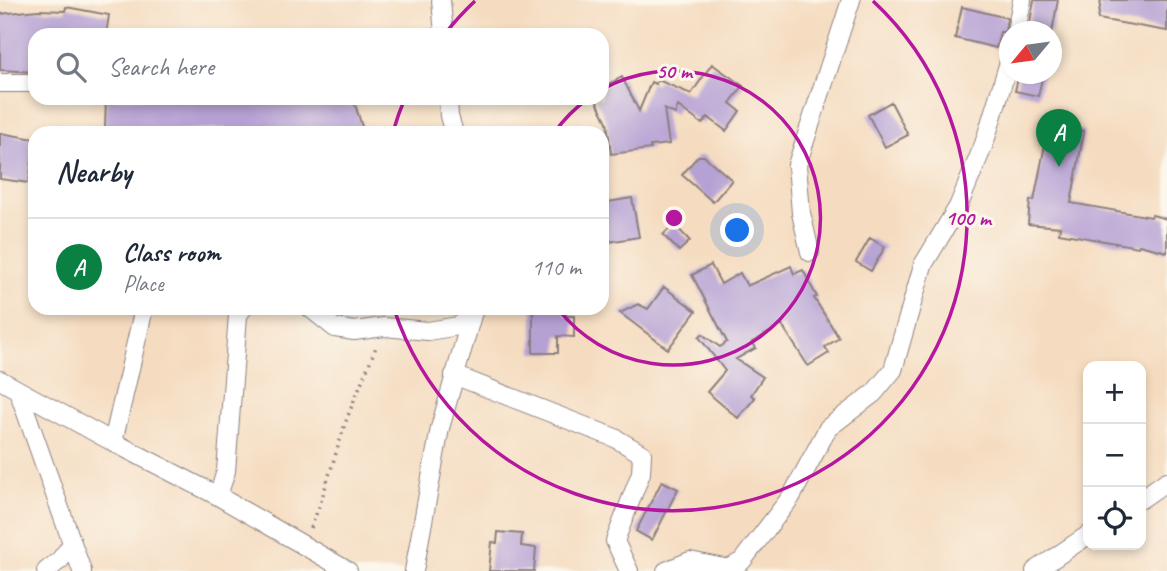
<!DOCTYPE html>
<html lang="en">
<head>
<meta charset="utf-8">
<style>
  :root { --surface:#fff; --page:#f6f6f7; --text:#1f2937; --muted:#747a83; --line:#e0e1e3; --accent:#0b8043 }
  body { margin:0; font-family:Caveat,sans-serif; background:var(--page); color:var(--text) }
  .controls { position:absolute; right:21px; bottom:21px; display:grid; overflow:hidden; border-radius:14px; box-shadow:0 4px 10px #0003 }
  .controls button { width:63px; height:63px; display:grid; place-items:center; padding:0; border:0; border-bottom:2px solid var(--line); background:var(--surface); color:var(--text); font:35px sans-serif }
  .compass { position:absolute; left:999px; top:21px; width:63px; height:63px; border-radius:50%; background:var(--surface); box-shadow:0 4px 10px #0003; rotate:241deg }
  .you { position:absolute; left:738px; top:231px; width:24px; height:24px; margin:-18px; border:5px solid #fff; border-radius:50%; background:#1a73e8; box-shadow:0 0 0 10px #1a73e833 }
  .badge { display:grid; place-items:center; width:46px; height:46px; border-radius:50%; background:var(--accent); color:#fff; font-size:23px; font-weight:700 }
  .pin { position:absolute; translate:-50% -58px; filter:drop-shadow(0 2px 4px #0008) }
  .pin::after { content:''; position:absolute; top:37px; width:24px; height:21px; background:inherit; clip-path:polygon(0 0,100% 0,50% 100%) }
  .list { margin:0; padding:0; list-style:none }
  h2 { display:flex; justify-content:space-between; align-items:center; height:91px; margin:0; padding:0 28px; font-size:30px }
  h2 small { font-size:23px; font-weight:400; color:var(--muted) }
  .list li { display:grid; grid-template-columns:46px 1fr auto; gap:21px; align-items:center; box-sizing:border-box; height:98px; padding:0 28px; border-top:2px solid var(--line) }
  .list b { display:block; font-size:26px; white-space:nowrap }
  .list p { margin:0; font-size:23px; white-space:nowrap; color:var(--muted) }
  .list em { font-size:23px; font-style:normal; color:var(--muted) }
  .icon { flex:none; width:38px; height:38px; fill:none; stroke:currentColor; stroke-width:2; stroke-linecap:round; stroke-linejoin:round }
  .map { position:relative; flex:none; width:1167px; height:571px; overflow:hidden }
  .search { position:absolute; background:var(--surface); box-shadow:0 4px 10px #0003; left:28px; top:28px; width:581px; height:77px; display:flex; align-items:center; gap:18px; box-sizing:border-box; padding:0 24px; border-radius:21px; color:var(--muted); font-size:26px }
  .panel { position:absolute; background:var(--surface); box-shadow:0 4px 10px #0003; left:28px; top:126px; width:581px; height:189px; border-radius:21px }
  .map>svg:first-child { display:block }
  .building { fill:#b6a1d4 }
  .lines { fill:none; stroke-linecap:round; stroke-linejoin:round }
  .minor-casing { stroke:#8c7f7e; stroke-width:20 }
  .path { stroke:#8c7f7e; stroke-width:3.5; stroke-dasharray:2 5; stroke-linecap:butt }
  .minor { stroke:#fff; stroke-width:18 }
  .ring { fill:none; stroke:#b5179e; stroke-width:3.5 }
  .centre { fill:#b5179e; stroke:#fbf7ec; stroke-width:3.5 }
  .ring-label { font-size:21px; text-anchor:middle; font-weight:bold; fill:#b5179e; stroke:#fbf7ec; stroke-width:6; stroke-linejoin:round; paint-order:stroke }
</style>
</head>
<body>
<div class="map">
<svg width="1167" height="571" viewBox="0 0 1167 571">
  <rect width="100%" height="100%" fill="#fbf7ec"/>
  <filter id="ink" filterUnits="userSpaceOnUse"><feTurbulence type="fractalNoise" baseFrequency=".0143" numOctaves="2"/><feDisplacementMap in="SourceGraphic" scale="14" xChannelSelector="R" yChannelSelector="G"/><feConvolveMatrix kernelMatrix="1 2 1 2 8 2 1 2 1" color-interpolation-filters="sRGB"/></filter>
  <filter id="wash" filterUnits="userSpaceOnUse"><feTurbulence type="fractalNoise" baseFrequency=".00686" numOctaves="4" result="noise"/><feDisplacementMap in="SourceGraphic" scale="28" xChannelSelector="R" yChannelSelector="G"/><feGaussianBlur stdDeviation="1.57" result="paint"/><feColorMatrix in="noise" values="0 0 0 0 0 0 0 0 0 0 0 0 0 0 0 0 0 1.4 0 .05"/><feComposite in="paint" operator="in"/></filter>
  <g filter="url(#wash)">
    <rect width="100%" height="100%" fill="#f5dcc0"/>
    <g id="blocks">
      <path class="building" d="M1034,0H1058L1052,32H1028Z
        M1101,0H1167V31L1098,19Z
        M66,7L109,15L106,35H35V72L0,70V14L38,10L65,11Z
        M962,7L1007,18L1005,32H1000L996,48L955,38Z
        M712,64L743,86L730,103L740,111L726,131L708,117L702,124L678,106L675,114L664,109L669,144L650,146L651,149L611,154L607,122L595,98H602V87L622,77L639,111L651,82L656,84L658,80L691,94Z
        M1019,74H1043L1038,96L1015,91Z
        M106,98H184V101L228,100L227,98H353L364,133H219L228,128L157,131L105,128Z
        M891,102L908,135L885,147L868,115Z
        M1049,124L1084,131L1071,203L1151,217L1152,215L1167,219V252L1139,245L1138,247L1059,233L1060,227L1028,224L1030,200L1034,201Z
        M0,133L35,139L29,183L0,179Z
        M698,156H704L732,180L713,202L682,175Z
        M632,198L639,237L602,243V203Z
        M674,224L690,241L679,251L663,235Z
        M870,238L885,247L871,271L856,262Z
        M711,265L721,284L740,273L747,286L791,266L794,274L803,270L817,297L814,298L839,338L825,347L829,353L808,366L782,325L752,342L756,348L736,359L763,377L751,395L755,398L738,418L707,392L725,371L699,337L702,334L720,347L727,342L692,275Z
        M664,287L696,311L668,349L620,313L638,304L648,309Z
        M533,308H567L566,316H574V337L558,336V353H533Z
        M662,481L678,489L652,540L636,531Z
        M498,532L522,534L521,546L536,548L534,571H489L492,542L497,543Z"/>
    </g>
  </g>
  <g filter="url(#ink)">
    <use href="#blocks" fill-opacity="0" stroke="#8c7f7e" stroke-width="2"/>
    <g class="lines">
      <g class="minor-casing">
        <path id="minor" d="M441,0L444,35
          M1016,32L1022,0
          M0,83H35
          M448,98L449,116L454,133
          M810,252L801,213L797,165L851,0
          M310,308L335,328L354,331L384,327L428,331L458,326L467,320L474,311
          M454,375L615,438L642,454L641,473L615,541L629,571
          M0,380L113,442L218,496L348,571
          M18,390L82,571
          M113,442L144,308
          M218,496L226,471L238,315L243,308
          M1141,499L1167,481
          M46,571L60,560L72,544
          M414,571L440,428L474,308
          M666,571L690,561L729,569L742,561L791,497L828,428L874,393L893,370L923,265L958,207L984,144L1010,59
          M1035,571L1088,535"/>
      </g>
      <path class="path" d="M311,528L321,501L347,418L376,347"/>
      <use href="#minor" class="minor"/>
    </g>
  </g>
  <g class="ring">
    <path d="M554 133A147 147 0 0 1 589 98M603 89A147 147 0 1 1 558 309"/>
    <path d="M393 132A294 294 0 0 1 405 98M444 35A294 294 0 0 1 475 1M873 1A294 294 0 1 1 394 309"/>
  </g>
  <circle cx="674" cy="218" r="10" class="centre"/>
  <g class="ring-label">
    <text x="674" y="78">50 m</text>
    <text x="968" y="225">100 m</text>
  </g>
</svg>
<div class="controls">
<button>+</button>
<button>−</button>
<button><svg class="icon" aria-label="locate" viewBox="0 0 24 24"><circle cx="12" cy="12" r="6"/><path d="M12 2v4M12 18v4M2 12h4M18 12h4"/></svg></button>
</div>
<svg class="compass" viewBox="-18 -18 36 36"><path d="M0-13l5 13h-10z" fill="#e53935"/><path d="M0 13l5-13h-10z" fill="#747a83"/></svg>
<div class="you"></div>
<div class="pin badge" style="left:1059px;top:167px">A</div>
<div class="search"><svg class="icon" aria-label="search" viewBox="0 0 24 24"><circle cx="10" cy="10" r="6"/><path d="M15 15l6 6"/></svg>Search here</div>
<section class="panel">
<h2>Nearby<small></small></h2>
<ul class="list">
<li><span class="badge">A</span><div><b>Class room</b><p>Place</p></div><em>110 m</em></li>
</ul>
</section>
</div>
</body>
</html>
